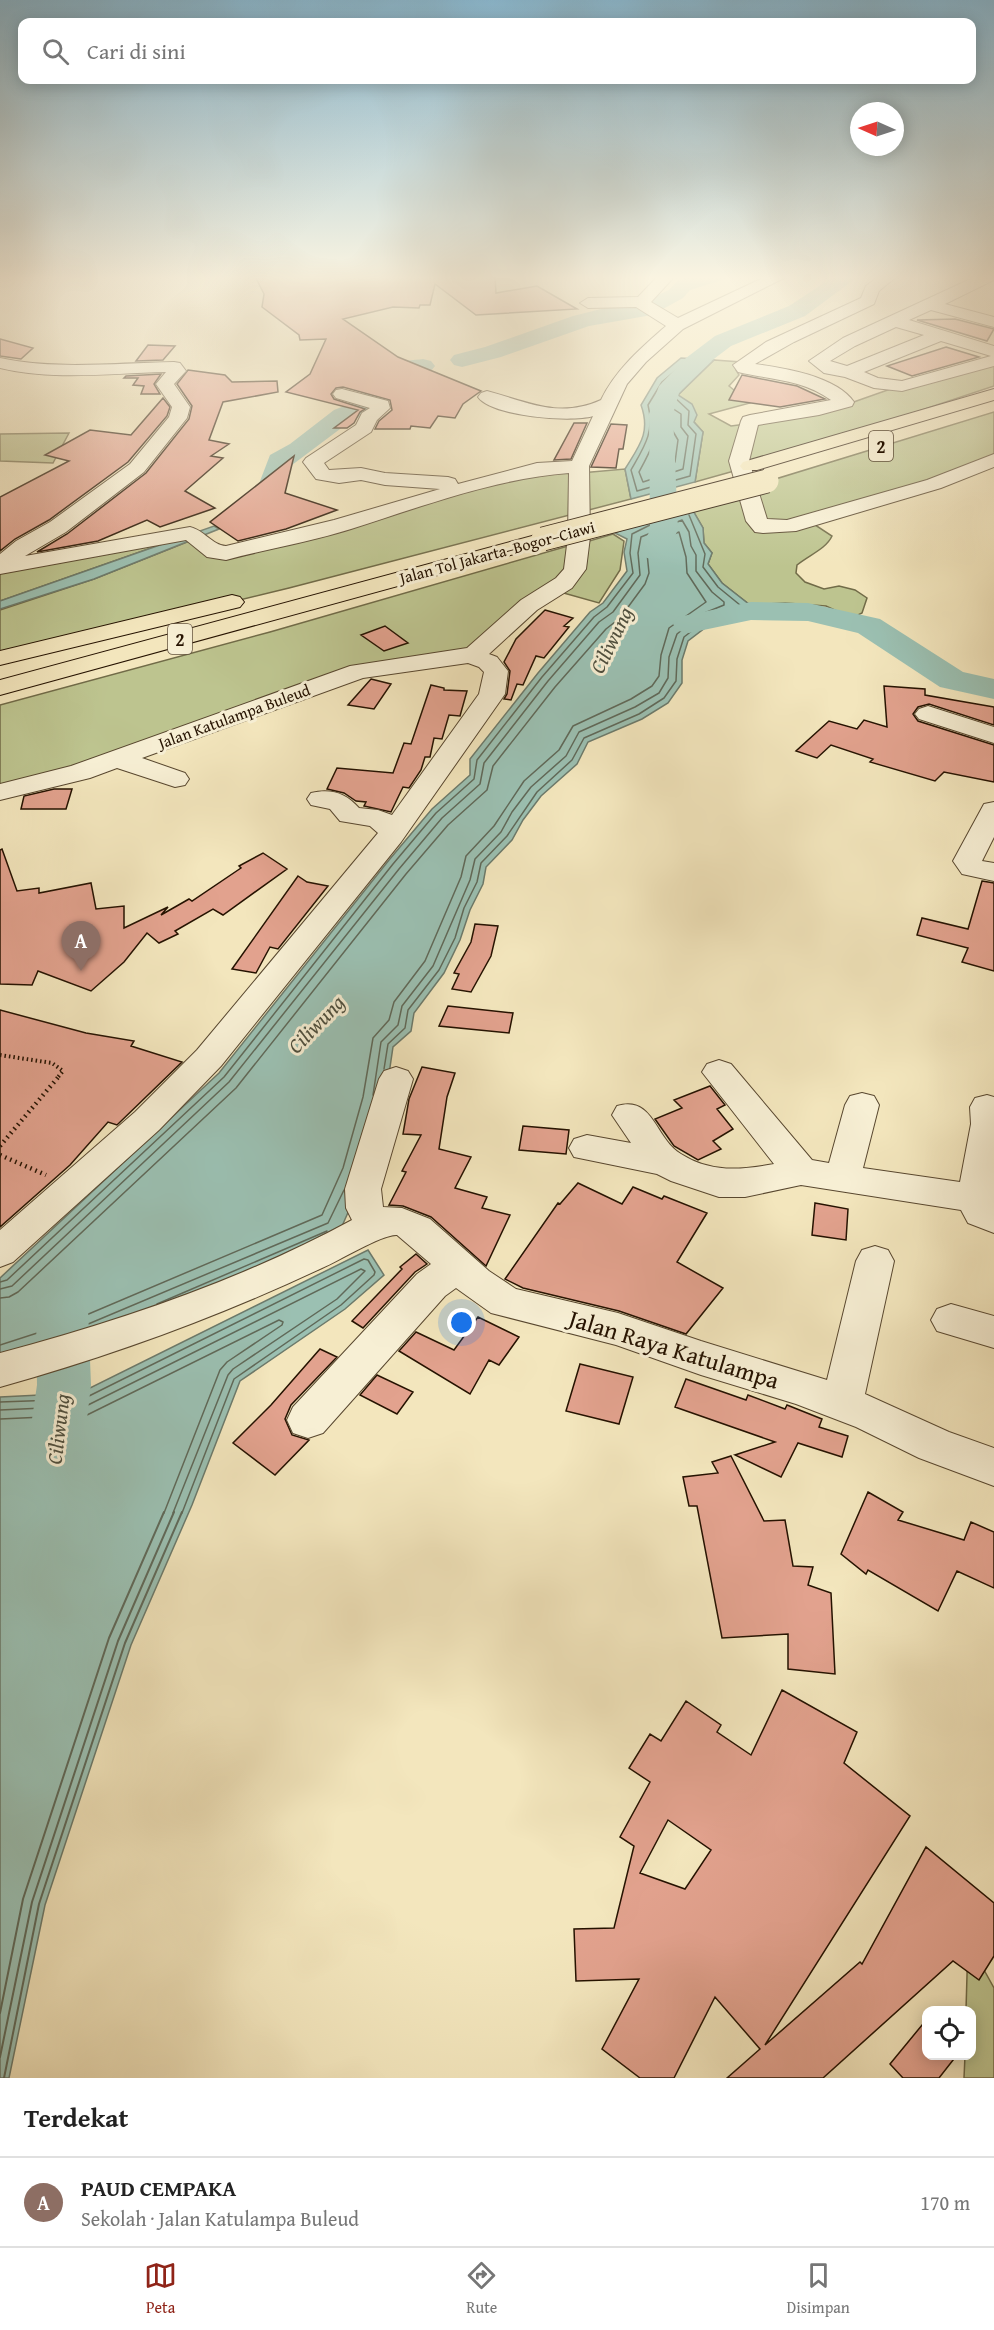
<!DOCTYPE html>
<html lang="id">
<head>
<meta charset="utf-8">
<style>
  :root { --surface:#fff; --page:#f6f6f6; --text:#222; --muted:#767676; --line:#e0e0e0; --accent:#8f2418 }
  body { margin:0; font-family:"Gentium Book Plus",serif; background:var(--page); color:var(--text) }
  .controls { position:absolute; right:18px; bottom:18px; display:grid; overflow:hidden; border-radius:12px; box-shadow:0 3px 15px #0003 }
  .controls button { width:54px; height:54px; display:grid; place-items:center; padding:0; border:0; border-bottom:2px solid var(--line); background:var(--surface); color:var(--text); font:30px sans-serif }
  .compass { position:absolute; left:850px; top:102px; width:54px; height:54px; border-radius:50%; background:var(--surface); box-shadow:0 3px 15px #0003; rotate:273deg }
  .you { position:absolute; left:462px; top:1323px; width:21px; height:21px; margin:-15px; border:4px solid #fff; border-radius:50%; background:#1a73e8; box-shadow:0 0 0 9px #1a73e833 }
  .badge { display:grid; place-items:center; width:39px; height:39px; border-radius:50%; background:var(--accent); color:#fff; font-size:20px; font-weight:700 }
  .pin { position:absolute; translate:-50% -50px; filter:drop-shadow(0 2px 3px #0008) }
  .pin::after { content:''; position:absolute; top:32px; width:21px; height:18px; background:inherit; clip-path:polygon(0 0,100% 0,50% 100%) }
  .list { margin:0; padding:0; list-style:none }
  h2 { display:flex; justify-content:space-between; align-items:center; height:78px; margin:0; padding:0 24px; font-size:26px }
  h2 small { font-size:20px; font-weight:400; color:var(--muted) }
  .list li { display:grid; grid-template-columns:39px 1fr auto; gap:18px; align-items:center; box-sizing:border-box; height:90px; padding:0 24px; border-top:2px solid var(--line) }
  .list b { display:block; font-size:22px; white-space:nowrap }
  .list p { margin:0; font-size:20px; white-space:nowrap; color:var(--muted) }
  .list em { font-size:20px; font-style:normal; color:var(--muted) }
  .icon { flex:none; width:33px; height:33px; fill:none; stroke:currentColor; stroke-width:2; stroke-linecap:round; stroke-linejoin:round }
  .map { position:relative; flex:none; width:994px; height:2078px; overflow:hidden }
  .search { position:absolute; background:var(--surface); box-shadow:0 3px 15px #0003; left:18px; right:18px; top:18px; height:66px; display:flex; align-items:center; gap:15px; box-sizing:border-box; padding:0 21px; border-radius:12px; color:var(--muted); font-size:22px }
  .sheet { height:168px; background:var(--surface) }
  nav { display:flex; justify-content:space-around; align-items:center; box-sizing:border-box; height:84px; border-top:2px solid var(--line); background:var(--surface); font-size:16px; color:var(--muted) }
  nav a { display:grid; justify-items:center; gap:3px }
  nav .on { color:var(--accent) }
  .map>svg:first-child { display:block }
  .green { fill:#bdc48f; stroke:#716b48; stroke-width:1.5 }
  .water { fill:#9bc0b2; stroke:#6c7a6b; stroke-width:1.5 }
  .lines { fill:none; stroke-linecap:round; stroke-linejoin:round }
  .shore-far1 { stroke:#606959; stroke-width:1.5 }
  .shore { stroke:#606959; stroke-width:2 }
  .river { fill:#9bc0b2; fill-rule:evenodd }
  .building { fill:#e2a28e; stroke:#251200; stroke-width:1.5; fill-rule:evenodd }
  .minor-casing { stroke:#58472f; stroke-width:2 }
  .highway-casing { stroke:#251200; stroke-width:2 }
  .path-far1 { stroke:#251200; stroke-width:4; stroke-dasharray:1.5 3; stroke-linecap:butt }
  .path { stroke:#251200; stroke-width:4.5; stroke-dasharray:1.5 4; stroke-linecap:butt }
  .minor { fill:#f7efd4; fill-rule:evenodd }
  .highway { fill:#f3e6bd; fill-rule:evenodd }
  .highway-bridge-casing { stroke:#251200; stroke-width:25; stroke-linecap:butt }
  .highway-bridge { stroke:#f3e6bd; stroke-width:23 }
  .labels { text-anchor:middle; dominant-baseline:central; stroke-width:6; stroke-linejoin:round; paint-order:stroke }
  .far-street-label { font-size:16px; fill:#251200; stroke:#f7efd4 }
  .shield { fill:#f7efd4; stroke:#645440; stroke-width:1.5 }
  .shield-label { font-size:18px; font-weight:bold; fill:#251200 }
  .water-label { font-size:21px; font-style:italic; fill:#4e4f3e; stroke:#f7efd4 }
  .near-street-label { font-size:24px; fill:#251200; stroke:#f7efd4 }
</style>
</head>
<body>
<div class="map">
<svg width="994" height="2078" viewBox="0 0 994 2078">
  <rect width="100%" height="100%" fill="#f3e6bd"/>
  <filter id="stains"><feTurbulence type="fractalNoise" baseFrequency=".00333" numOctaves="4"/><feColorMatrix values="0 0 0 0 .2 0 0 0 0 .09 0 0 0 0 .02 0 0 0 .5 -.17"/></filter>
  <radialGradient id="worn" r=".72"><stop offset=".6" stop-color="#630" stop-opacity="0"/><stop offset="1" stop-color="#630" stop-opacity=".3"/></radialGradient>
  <path class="green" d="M714,360L741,362L736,370L739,375L729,386L750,403L709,414L731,426L807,416L848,404L899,386L994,361V386L759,464L695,482L703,432L694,422L677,396Z
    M994,412V460L809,521L832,536C826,549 809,555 797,565L796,573L805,582L824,589L839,586L855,590L867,598L862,613L852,618L826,606L785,603L750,605L722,583L708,564L712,553L704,543L703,528L688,502L746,488Z
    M69,433L53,463L0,461V434Z
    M537,469L580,473L625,469L631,499L289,588L0,658V610L94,579L197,538L215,552Z
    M613,534L624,541L620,570L599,603L560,592L579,544Z
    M188,535L0,601V567Z
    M568,546L565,570L483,656L369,669L0,793V705L270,632Z
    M968,1941L994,1988V2078H964L965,2056H972V2010H966Z"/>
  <path class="water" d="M681,358L714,360L678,395L692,404L697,415L694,422L703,432L695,482L631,499L625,469C639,446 651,433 641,405L657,378Z
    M688,502L703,528L704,543L712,553L708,564L722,583L750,605L747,613L709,625L688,641L682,660V683L668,703L642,719L588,742L577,764L541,796L523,820L512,840L486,867L483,884L470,910L460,940L444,973L414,1013L411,1031L393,1047L385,1101L364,1176L339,1233L73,1345L0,1369V1278L219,1073L389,860L432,809L470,775V759L538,673L590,612L603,603L627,571L624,552L627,539L615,533Z
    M214,526L219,529L94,579L0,609V601Z
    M368,1250L384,1275L345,1309L240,1381L192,1505L131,1645L45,1905L9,2078H0V1397L80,1393Z"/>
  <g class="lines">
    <path class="shore-far1" d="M682,365H692L695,368L672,395L689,411L688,425L696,434L690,476L637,491L631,470C644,447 655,432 648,405L662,382Z
      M663,397L669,406L681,414V427L688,436L683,469L643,482L639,472C651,450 661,432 656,406Z
      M671,428L678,440L675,462L655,469L654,465L662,450L667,430Z
      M384,1069L388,1044L405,1028L408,1010L439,970L455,938L464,908L477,882L481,863L507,836L537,792L572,760L584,738L639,714L664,698L676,681L677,659L684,637L706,620L740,608V605L718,587L703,567L705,554L689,515
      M0,1282L7,1280L224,1077L393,864L436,813L474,779L477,760L542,677L594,617L607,607L633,573L630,553L632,534L650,525
      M0,1289L12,1286L229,1082L399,869L442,818L480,784L484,763L548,681L599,622L613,612L640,575L638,553L641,537L682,520L689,532L691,546L696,555V571L712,592L724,602V605L702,614L677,634L669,657L668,678L659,693L635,707L579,732L566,756L531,787L512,812L501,832L475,859L470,880L433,966L402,1006L398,1025L381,1042L373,1095
      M0,1298L9,1297L18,1292L236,1088L406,874L448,825L487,790L493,766L555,687L606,629L620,618L645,584L649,573L647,553L649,544L679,532L686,557L687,573L706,602L669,628L661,655L659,676L652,686L631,699L573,726L559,750L524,781L494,826L466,856L461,877L425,961L394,1002L389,1020L373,1038L363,1097L343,1168L322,1215L65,1324L0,1345
      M157,1304L327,1231
      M74,1330L328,1223L344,1190
      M0,1402L83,1399L364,1259L368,1260L375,1272L374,1275L341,1305L234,1379L182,1513
      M0,1410L86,1406L361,1269L365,1271L337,1299L233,1369L228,1375L173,1513
      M0,1419L87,1415L279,1320L283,1322L282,1325L227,1362L220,1370L164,1513"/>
    <path class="shore" d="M0,2013L23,1899L109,1638L164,1512
      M0,2057L32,1902L118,1641L174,1512
      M4,2078L39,1904L125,1643L182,1512"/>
    <path class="river" d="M692,276H725L722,280L690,290L683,298L652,315L589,326L501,357L462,367L454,365L450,360L454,355L485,347L573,316L609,307L639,304L669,290L676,282Z
      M835,276H859L805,316L731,346L702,368L679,393L673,414L678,530L664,557L654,560L644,557L640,551L650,530L649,414L659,386L686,358L715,336L789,306Z
      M423,359L431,361L435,366L431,371L387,378L395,385L383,402L370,413L352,420L292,465L286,486L267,510L253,519L243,521L233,519L229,513L257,489L270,455L290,444L334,410L352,403L369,388L356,383L352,378C362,364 406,361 423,359Z
      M751,602L808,603L880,619L963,672L994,679V699L940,687L858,633L808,621L751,620L689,633L678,631L673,624L678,617Z
      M62,1287L80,1293L88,1308L91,1385L83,1453L75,1470L55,1478L35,1470L27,1453L37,1385L36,1308L44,1293Z"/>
  </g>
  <path class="building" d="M255,276H495L496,293L537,286L577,309L476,315L435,284L430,305H420L419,308L393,307L343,319L398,357L481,391L463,404L455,418L438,416L430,428L411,426L410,429H375L379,421L392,410L390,400L343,387L336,388L331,394L334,399L365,409L360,412L354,423L347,428H334L358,410L286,392L310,374L326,339L300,340L299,335L262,307L264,294Z
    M955,319L994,329L987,341L917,320Z
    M0,339L33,348L21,359L0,356Z
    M148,345L175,346L163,360L136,361Z
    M946,347L979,357L912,376L887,366Z
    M188,370L225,375L232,382L277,381L278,392L223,402L209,440L229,444L211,456L223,458L185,491L215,508L160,527L147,520L98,541L37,552L67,534L146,473L189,419L192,406L177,384Z
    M161,374L154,384L160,394H141L144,386L133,385L138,378H124L126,376Z
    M742,375L797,386L825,399L780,407L729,400Z
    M163,398L170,407L167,416L128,462L49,520L15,539L0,551V497L69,461L45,455L90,430L131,435Z
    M574,423H587L571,459L554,460Z
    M611,424L627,425L623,449H619L616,468L591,467Z
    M294,456L285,493L337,510L286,529L238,541L210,522Z
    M545,610L573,618L564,626L569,627L544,658L536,656L523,685L517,684L511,700L504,699L507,694L510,671L504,662L516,639Z
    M385,626L408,643L384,651L361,635Z
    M371,679L391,684L374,709L348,705Z
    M431,685L444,688V690L467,691L460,716L449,715L442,739L434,738L430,757H425L421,770L409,788L403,787L391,812L364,806L366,802L356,801L344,793L327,789L337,768L393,773L404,743L411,744Z
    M884,686L925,689V695L994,707V725L929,704L918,707L913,714L918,721L994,745V782L944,772L935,781L870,762L873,759L831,745L817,758L796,751L829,721L857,729L864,720L887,727Z
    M54,789H72L66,809H21L24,796Z
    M2,849L17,891L39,888V893L91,883L96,909L124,906V928L168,907L161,915L189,899L192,901L241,868L239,866L263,853L287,869L223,915L213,909L175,931L178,934L159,943L147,933L124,962L91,991L38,971L32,985L0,984V850Z
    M298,876L307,882L328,886L278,949L270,947L256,973L232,969Z
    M982,881L994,883V971L962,962L968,948L917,935L922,918L968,929Z
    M475,924L498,926L491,956L471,992L452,989L459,974L454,973L471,942Z
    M448,1006L513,1013L509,1033L439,1026Z
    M0,1010L86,1033L134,1041L131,1046L182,1062L117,1125L108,1122L70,1165L0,1227Z
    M422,1067L455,1073L447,1097L439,1149L471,1157L455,1188L487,1197L482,1208L510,1215L486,1266L431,1217L403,1206L389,1205L406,1172L402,1171L421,1135L403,1134L409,1099Z
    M710,1086L725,1105L717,1109L733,1129L713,1141L721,1149L698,1160L674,1146L655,1119L682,1108L674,1100Z
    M523,1126L569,1130L566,1154L519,1150Z
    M578,1183L622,1204L633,1187L662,1199L664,1196L707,1213L677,1262L723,1288L686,1334L619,1311L523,1288L505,1279L558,1203L560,1204Z
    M815,1203L848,1209L846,1240L812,1235Z
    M416,1254L427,1264L415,1272L363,1328L352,1321L402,1269L400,1267Z
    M478,1317L519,1337L499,1365L489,1360L470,1394L399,1351L416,1332L454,1350Z
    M320,1349L337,1357L291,1405L285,1419L292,1435L309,1440L275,1475L233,1443L271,1405Z
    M580,1364L633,1377L619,1424L566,1411Z
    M377,1375L413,1392L397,1414L360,1395Z
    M686,1379L746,1400L748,1395L785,1409L787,1405L822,1419L819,1427L848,1436L842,1457L798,1443L781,1477L735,1455L775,1442L675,1407Z
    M731,1456L764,1521L785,1520L793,1566L813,1567L808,1585L831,1593L835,1674L788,1669V1634L722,1638L697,1506H689L683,1477L718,1473L712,1462Z
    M868,1492L903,1512L898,1520L964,1540L971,1522L994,1532V1588L957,1571L938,1611L868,1570L866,1574L841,1554Z
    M782,1690L857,1732L844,1763L910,1816L765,2045L860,1962L862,1964L926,1847L994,1903V1956L979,1980L953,1961L823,2078H727L760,2049L715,1997L674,2078H640L602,2049L639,1979L576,1981L574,1929L614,1928L634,1846L620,1837L650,1782L629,1768L650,1734L661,1741L686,1701L721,1725L717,1732L751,1755ZM668,1820L711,1850L685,1889L640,1873Z
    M927,2019V2055H957L939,2078H903L890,2064Z"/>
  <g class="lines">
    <g class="minor-casing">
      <path id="minor" d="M658,276H675L651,302L678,318L767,276H788L683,329L646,362L627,384L589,466L590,537L586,569L572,588L537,610L489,654L497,657L508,671L505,694L401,842L221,1066L159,1130L13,1262L0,1267V1230L135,1112L197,1050L378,833L370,826L340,821L330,809L311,805L307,799L311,793C331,788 346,793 359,808L378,810L392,815L479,694L484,672L479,667L468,663L363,678L142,758L185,773L189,779L185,785L175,787L117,768L90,778L0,800V784L71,766L350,666L467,648L521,600L556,578L564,569L568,537L569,473C497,478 420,507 351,529C310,542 267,549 226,560L207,557L186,540L0,574V554L16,541L50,522L130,464L169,417L172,407L156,384L166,372C112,373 53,381 0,368V358C54,370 118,363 174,362L180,363L186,371L174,384L190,407L187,418L144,472L66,532L25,556L190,527C204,530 212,545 226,546L334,520L440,489L385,485L361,480L339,483L316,479L303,462L306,458L356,425L362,413L370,408L336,398L333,394L336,390L342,389L388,401L390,408L377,420L371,432L324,463L329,470L361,468L385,473L448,477L455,479L458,484L537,463L572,461L593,416C571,423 491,416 478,397L481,393L487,391C528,402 559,419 601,400C616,369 641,348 666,326L636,307L588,308L580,303L588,298L638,297Z
        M879,276H897L879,291L874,304L794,342L755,364C784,368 836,376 854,402L852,406L819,415L758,425L749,461L767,519L787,520L927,480L994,454V467L941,488L796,531L763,533L755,532L746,521L729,461L741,421L743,417L750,415L831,400C802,379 771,380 738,372L733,365L766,342L861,298L866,286Z
        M977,276H994V280L945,304L994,317V327L931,310L909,320L994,346V366L902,391L874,388L845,377L824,373L809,361L843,338ZM896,327L924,335L847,366L830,361L855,346ZM941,341L991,356L902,381L878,378L864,372Z
        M928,706L994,727V743L919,719L915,714L919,709Z
        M994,802V837L982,861L994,863V881L962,874L953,861L984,804Z
        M719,1060L731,1064L812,1160L829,1163L845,1105L850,1096L862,1093L874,1096L879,1105L863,1168L960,1182L971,1124L970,1107L975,1098L987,1095L994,1097V1233L968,1223L961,1210L801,1185L745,1197H719L671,1181L657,1174L574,1157L569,1148L574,1139L587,1135L631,1143L612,1115L617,1106C654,1095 655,1139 681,1154C711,1173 740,1170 774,1164L702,1072L707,1064Z
        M396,1067L408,1071L413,1079L381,1189L383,1207L402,1208L430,1219L489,1271L516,1289L618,1313L701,1341L827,1380L856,1261L862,1250L875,1246L888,1250L894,1261L865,1394L949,1432L994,1448V1486L919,1458L856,1427L796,1404L701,1375L616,1345L491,1313L456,1288L445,1296L323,1433L308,1438L293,1433L287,1420L293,1407L417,1274L431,1264L397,1235C382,1234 339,1261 322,1268C218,1317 111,1356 0,1387V1353C120,1321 242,1280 352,1220L346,1208L345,1189L379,1079L384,1071Z
        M951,1304L994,1316V1348L937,1331L931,1320L937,1309Z"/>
    </g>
    <g class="highway-casing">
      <path id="highway" d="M994,389V400L757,470H743L740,466L743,462Z
        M543,533L551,534L554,539L551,544L0,695V680Z
        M232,595L240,597L244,602L240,607L0,665V651Z"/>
    </g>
    <path class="path-far1" d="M0,1055L52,1063L63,1071L58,1077"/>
    <path class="path" d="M0,1146L60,1075
      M0,1155L46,1175"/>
    <use href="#minor" class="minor"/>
    <use href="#highway" class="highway"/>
    <g class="highway-bridge-casing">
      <path id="highway-bridge" d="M543,539L767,481"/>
    </g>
    <use href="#highway-bridge" class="highway-bridge"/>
  </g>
  <linearGradient id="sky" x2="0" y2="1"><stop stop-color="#89b9d2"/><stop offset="0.49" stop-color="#faf4e1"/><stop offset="1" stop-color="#faf4e1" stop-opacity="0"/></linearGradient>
  <rect width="994" height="567" fill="url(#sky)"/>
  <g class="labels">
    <g class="far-street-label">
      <text transform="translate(497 552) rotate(-15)">Jalan Tol Jakarta–Bogor–Ciawi</text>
      <text transform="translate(234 716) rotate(-20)">Jalan Katulampa Buleud</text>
    </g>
    <g class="shield">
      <rect x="869" y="431" width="24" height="30" rx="4.5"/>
      <rect x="168" y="624" width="24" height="30" rx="4.5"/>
    </g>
    <g class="shield-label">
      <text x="881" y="446">2</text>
      <text x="180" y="639">2</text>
    </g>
    <g class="water-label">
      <text transform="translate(611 640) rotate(-64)">Ciliwung</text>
      <text transform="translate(316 1024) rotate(-46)">Ciliwung</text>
      <text transform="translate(58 1429) rotate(-83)">Ciliwung</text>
    </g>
    <g class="near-street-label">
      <text transform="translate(674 1349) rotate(17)">Jalan Raya Katulampa</text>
    </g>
  </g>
  <rect width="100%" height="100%" filter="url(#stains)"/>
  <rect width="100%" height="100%" fill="url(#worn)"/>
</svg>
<div class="controls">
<button><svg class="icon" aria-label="locate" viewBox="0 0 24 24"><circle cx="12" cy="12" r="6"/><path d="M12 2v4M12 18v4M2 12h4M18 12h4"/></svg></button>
</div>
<svg class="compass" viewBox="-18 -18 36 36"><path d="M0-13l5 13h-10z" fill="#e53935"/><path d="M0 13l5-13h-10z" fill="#767676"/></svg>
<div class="you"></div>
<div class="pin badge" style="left:81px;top:971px;background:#8d6e63">A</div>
<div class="search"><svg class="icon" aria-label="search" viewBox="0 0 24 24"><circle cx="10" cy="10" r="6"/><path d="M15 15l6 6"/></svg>Cari di sini</div>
</div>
<section class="sheet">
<h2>Terdekat<small></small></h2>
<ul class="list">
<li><span class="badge" style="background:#8d6e63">A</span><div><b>PAUD CEMPAKA</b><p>Sekolah · Jalan Katulampa Buleud</p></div><em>170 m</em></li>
</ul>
</section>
<nav>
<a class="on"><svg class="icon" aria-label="map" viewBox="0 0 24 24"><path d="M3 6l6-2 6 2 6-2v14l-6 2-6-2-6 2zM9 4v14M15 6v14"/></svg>Peta</a>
<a><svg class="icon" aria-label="directions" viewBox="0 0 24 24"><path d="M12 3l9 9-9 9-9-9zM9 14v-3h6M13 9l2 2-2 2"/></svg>Rute</a>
<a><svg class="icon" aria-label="saved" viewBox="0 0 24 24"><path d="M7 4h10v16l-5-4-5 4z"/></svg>Disimpan</a>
</nav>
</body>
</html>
